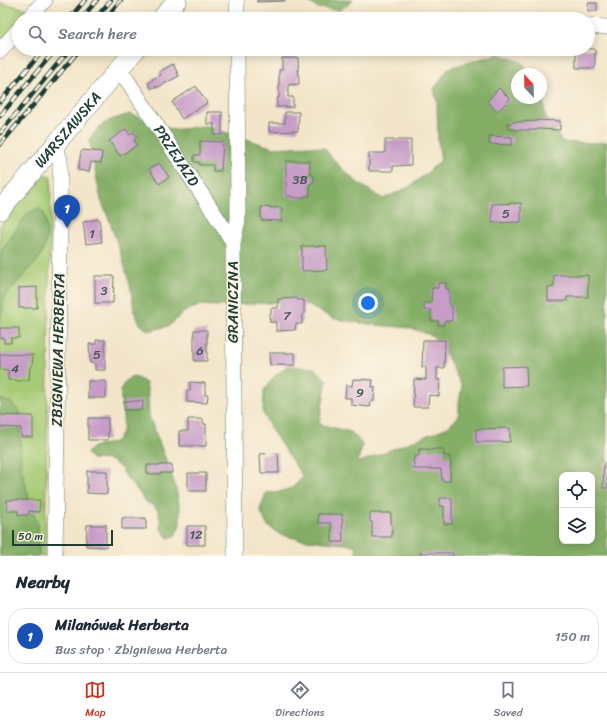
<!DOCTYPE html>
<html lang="en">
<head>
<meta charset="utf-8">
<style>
  :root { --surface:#fff; --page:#f6f6f7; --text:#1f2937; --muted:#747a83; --line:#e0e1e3; --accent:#c8321e }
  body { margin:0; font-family:Sriracha,sans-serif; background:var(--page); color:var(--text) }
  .controls { position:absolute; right:12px; bottom:12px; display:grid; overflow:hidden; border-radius:8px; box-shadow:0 2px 10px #0003 }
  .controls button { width:36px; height:36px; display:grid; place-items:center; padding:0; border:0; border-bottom:1px solid var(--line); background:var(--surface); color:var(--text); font:20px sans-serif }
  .compass { position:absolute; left:511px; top:68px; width:36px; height:36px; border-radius:50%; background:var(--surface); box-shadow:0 2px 10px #0003; rotate:338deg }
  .scale { position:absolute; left:12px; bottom:10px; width:101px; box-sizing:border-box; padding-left:4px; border:2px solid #1f3d34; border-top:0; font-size:11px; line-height:14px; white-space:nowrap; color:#1f3d34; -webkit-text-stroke:3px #fcf5e5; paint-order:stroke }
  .you { position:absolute; left:368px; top:303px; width:14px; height:14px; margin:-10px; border:3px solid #fff; border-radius:50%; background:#1a73e8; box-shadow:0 0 0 6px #1a73e833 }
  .badge { display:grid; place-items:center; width:26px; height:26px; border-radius:50%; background:var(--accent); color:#fff; font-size:13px; font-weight:700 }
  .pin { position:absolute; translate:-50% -33px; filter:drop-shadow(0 1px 2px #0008) }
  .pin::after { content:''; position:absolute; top:21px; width:14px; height:12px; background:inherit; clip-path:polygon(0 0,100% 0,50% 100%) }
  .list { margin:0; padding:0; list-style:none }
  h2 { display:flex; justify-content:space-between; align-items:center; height:52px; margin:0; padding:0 16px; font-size:17px }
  h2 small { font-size:13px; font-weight:400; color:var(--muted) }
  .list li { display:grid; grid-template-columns:26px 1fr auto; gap:12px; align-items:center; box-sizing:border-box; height:56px; margin:0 8px 8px; padding:0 8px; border:1px solid var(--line); border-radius:16px }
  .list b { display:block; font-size:15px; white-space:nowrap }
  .list p { margin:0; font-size:13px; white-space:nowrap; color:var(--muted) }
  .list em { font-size:13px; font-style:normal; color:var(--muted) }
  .icon { flex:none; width:22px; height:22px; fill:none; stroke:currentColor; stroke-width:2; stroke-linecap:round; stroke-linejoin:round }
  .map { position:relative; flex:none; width:607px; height:556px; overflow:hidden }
  .search { position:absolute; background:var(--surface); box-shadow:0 2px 10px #0003; left:12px; right:12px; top:12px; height:44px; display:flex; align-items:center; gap:10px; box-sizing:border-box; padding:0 14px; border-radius:22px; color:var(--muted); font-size:15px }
  .sheet { height:116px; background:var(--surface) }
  nav { display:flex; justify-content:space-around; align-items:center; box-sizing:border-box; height:56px; border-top:1px solid var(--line); background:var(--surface); font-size:11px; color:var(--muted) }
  nav a { display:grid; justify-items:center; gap:2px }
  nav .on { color:var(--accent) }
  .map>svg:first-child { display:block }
  .green { fill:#a6ca74; stroke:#628454 }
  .forest { fill:#84ae66; stroke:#52764d; fill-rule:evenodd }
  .building { fill:#c79dc8 }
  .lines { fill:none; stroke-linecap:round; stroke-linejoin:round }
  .minor-casing { stroke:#697868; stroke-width:16 }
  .tertiary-casing { stroke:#697868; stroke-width:20 }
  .minor { stroke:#fff; stroke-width:15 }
  .tertiary { stroke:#fff; stroke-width:19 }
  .rail-casing { stroke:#1f3d34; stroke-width:4.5 }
  .rail { stroke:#fcf5e5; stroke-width:3; stroke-dasharray:9; stroke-linecap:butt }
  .labels { text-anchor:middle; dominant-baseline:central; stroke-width:3; stroke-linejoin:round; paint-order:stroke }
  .number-label { font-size:13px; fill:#495559 }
  .street-label { font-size:15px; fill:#1f3d34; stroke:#fcf5e5 }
</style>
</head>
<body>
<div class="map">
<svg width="607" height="556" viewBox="0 0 607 556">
  <rect width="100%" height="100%" fill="#fcf5e5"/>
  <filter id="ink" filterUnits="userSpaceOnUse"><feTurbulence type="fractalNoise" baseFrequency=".025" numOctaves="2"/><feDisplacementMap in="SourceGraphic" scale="8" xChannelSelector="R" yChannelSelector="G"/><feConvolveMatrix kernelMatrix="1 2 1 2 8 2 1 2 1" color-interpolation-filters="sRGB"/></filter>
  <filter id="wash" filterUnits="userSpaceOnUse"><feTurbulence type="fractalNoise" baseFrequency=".012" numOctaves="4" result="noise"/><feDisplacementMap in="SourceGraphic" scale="16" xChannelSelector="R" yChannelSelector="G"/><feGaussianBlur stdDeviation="0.9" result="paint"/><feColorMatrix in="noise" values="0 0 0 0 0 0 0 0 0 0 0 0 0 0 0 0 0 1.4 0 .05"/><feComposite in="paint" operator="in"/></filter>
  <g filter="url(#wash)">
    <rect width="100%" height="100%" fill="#f3e5c9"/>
    <path class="green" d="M0,3L33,10L25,19H19V26L0,48Z
      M44,174L51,177L45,556H0V226Z"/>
    <path class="forest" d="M309,0H353L349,4L339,10L318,8L310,3Z
      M498,54L522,62L530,74H517V98H541V92L543,94L545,115L562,142L587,143L607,142V556H357L355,545L298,539L279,534L267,525L260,510L266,493L279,492L292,488L303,477L271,429L263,413L264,390L275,376L287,366L314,368L327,380L319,424L351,432L363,445L359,456L358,463L448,427L459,416V402L462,387L445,352L433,336L411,328L375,325L335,319L299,301L216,306L201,305L184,312L169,326L148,331L140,324L134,311L131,289L123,260L110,222L101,200L89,140L100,126L111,120L130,114L173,130L206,126L274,148L308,146L324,148L340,167L358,183L383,199L409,187L428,172L441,160L438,141L437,102L434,89L449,68ZM562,475H592V541H562Z
      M38,208L44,213L47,234L45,245L39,259L5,296L3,308L0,320V253L27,214Z
      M134,376L146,383L148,396L149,416L171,473L176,489L180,510V525L175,536L168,538L161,529L160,518L158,511L154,506L146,502L138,491L128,480L122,470L117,465L110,460L92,459L87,454C95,440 109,448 117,440C133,423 112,394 126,381C128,379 131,377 134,376Z
      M0,399L12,403L20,412L21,468L26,485L29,500L37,523L39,540V556H0Z"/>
    <g id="blocks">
      <path class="building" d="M257,0H285V1L257,2Z
        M588,3H597V11H588Z
        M576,49H595V68H576Z
        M282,58H298L299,84L288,85V97H293V107H277V98H279V70H282Z
        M173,64L179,76L156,88V86L151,89L148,83L153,80L152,79L161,75L159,72Z
        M196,86L207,103L182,119L172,102Z
        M499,88L510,99L497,112L487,101Z
        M207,112H222V135H214V124H207Z
        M285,112H299L298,131L269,132V123H285Z
        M537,120L560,121V130L537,129V130H513V129H508L507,123H512L513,122L537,121Z
        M126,129L130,135L134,132L137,137L134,140L137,145L120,156L109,141Z
        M489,136L512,137V145L489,144Z
        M385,140H411V165L393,166V171H369V153H385Z
        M200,141L223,142L221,171H213V165H199V162H194V155H200Z
        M83,150L102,152L101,163L91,162L89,172L78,170L81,152Z
        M286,161H310V174L314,176V181L310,184V196H304V198H293L292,196H286Z
        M159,163L169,177L159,184L149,169Z
        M521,203V222L492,223V204Z
        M261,207L282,208V221L261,220Z
        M99,219L102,242L86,244L83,222Z
        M302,246H326L327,270L302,271Z
        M554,275H588V297H567V301H548V287H554Z
        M95,276H114L113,303H95Z
        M438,283H446V289H449V306H452V321H444V325H438V321H431V310H424V303H431L432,288H438Z
        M37,287V308H19V288Z
        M297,298L298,300H304V314L302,315V324H296L295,330L276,331V322H270L269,315L271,314V308H278V299Z
        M0,328H19V338H11V343H4V338H0Z
        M194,330H207V361H194Z
        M96,340H105V370H95V364L90,363L89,344H96Z
        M423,340H445L444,368H437V380H440L439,396L429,395L428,407H413L414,379L426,380V367H422Z
        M269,353H295V365H270Z
        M0,354L33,355L32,367H30L29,380H22L21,381H17L16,380H8V370L0,369Z
        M526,366L527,386L502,387V367Z
        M353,379L373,380L372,387H375L374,401H371L370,407L351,405V398H345L346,385L352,386Z
        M88,381H106V398H88Z
        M190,382L205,383V395H208L207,403L187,402V390H190Z
        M124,401H143L142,410H124Z
        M0,415L33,416V437H21V428L0,427Z
        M88,418H108V440H88Z
        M188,419H203V424H206V446H179V431H188Z
        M510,428V442H476V429Z
        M419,449H429V450H434V449H444V456H450V462H451L450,481H442L441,469H414V463H413V461H414V456H419Z
        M278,453L279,473H261L260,454Z
        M604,463H607V488H603Z
        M147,465H172V473H160V474H147Z
        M87,471H107V494L87,493Z
        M188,473H206V491H188Z
        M440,498H452V524H444V506H440Z
        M7,500H40L39,512L29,511L28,515H18V511H7Z
        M370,513H391V525H392V537H372V522H370Z
        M318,514H342L343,542H332L331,523H318Z
        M122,518H146V529H122Z
        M87,525H106V547L86,546Z
        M187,526H205V545H187Z
        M420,553H453V556H420Z"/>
    </g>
  </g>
  <g filter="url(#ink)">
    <use href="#blocks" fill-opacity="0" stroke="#697868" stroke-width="1"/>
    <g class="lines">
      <g class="minor-casing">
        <g id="minor">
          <path d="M237,0V19"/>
          <path d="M28,19L45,0"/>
          <path d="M588,26L607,27"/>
          <path d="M0,51L19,29"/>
          <path id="s1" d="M118,70L127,80L233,242"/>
          <path d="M52,147L58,153L60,160V229L55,556"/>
          <path d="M235,556L233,242L238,220L237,49"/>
        </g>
      </g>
      <g class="tertiary-casing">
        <g id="tertiary">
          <path d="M161,19L177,0"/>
          <path id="s2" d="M0,210L136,49"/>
        </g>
      </g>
      <use href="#minor" class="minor"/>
      <use href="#tertiary" class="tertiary"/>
      <g class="rail-casing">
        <path id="rail" d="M69,19L85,0
          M81,19L97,0
          M95,19L111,0
          M105,19L121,0
          M0,102L44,49
          M0,116L56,49
          M0,133L70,49
          M0,145L80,49"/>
      </g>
      <use href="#rail" class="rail"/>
    </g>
  </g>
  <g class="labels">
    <g class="number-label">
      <text x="300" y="179">3B</text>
      <text x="506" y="213">5</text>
      <text x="92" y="233">1</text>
      <text x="104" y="290">3</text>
      <text x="287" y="315">7</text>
      <text x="200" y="350">6</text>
      <text x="97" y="354">5</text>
      <text x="15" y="368">4</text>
      <text x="360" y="392">9</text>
      <text x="196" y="534">12</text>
    </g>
    <g class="street-label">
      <text stroke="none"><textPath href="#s2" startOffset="105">WARSZAWSKA</textPath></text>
      <text stroke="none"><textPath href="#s1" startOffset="104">PRZEJAZD</textPath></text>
      <text transform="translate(233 302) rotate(-90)">GRANICZNA</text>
      <text transform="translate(58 350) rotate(-89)">ZBIGNIEWA HERBERTA</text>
    </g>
  </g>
</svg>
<div class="controls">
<button><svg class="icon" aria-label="locate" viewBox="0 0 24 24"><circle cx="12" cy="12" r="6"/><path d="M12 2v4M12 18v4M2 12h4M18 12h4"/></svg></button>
<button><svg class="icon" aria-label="layers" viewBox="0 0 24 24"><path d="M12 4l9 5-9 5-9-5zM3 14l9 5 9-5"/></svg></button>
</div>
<svg class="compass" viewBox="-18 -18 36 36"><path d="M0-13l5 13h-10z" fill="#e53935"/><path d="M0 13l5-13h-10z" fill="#747a83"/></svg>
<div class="scale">50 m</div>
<div class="you"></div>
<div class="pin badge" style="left:67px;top:228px;background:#1a4fb4">1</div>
<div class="search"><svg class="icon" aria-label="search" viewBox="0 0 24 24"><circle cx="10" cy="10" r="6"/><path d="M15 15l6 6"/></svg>Search here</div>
</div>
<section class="sheet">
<h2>Nearby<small></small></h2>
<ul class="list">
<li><span class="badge" style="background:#1a4fb4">1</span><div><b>Milanówek Herberta</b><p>Bus stop · Zbigniewa Herberta</p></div><em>150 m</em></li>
</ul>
</section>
<nav>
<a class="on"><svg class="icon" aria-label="map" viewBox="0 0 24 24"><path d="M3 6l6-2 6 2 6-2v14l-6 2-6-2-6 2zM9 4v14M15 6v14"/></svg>Map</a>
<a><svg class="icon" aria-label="directions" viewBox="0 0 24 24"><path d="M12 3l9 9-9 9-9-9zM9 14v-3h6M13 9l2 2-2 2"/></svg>Directions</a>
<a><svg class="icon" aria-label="saved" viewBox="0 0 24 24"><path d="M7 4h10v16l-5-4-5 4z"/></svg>Saved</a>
</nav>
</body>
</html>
